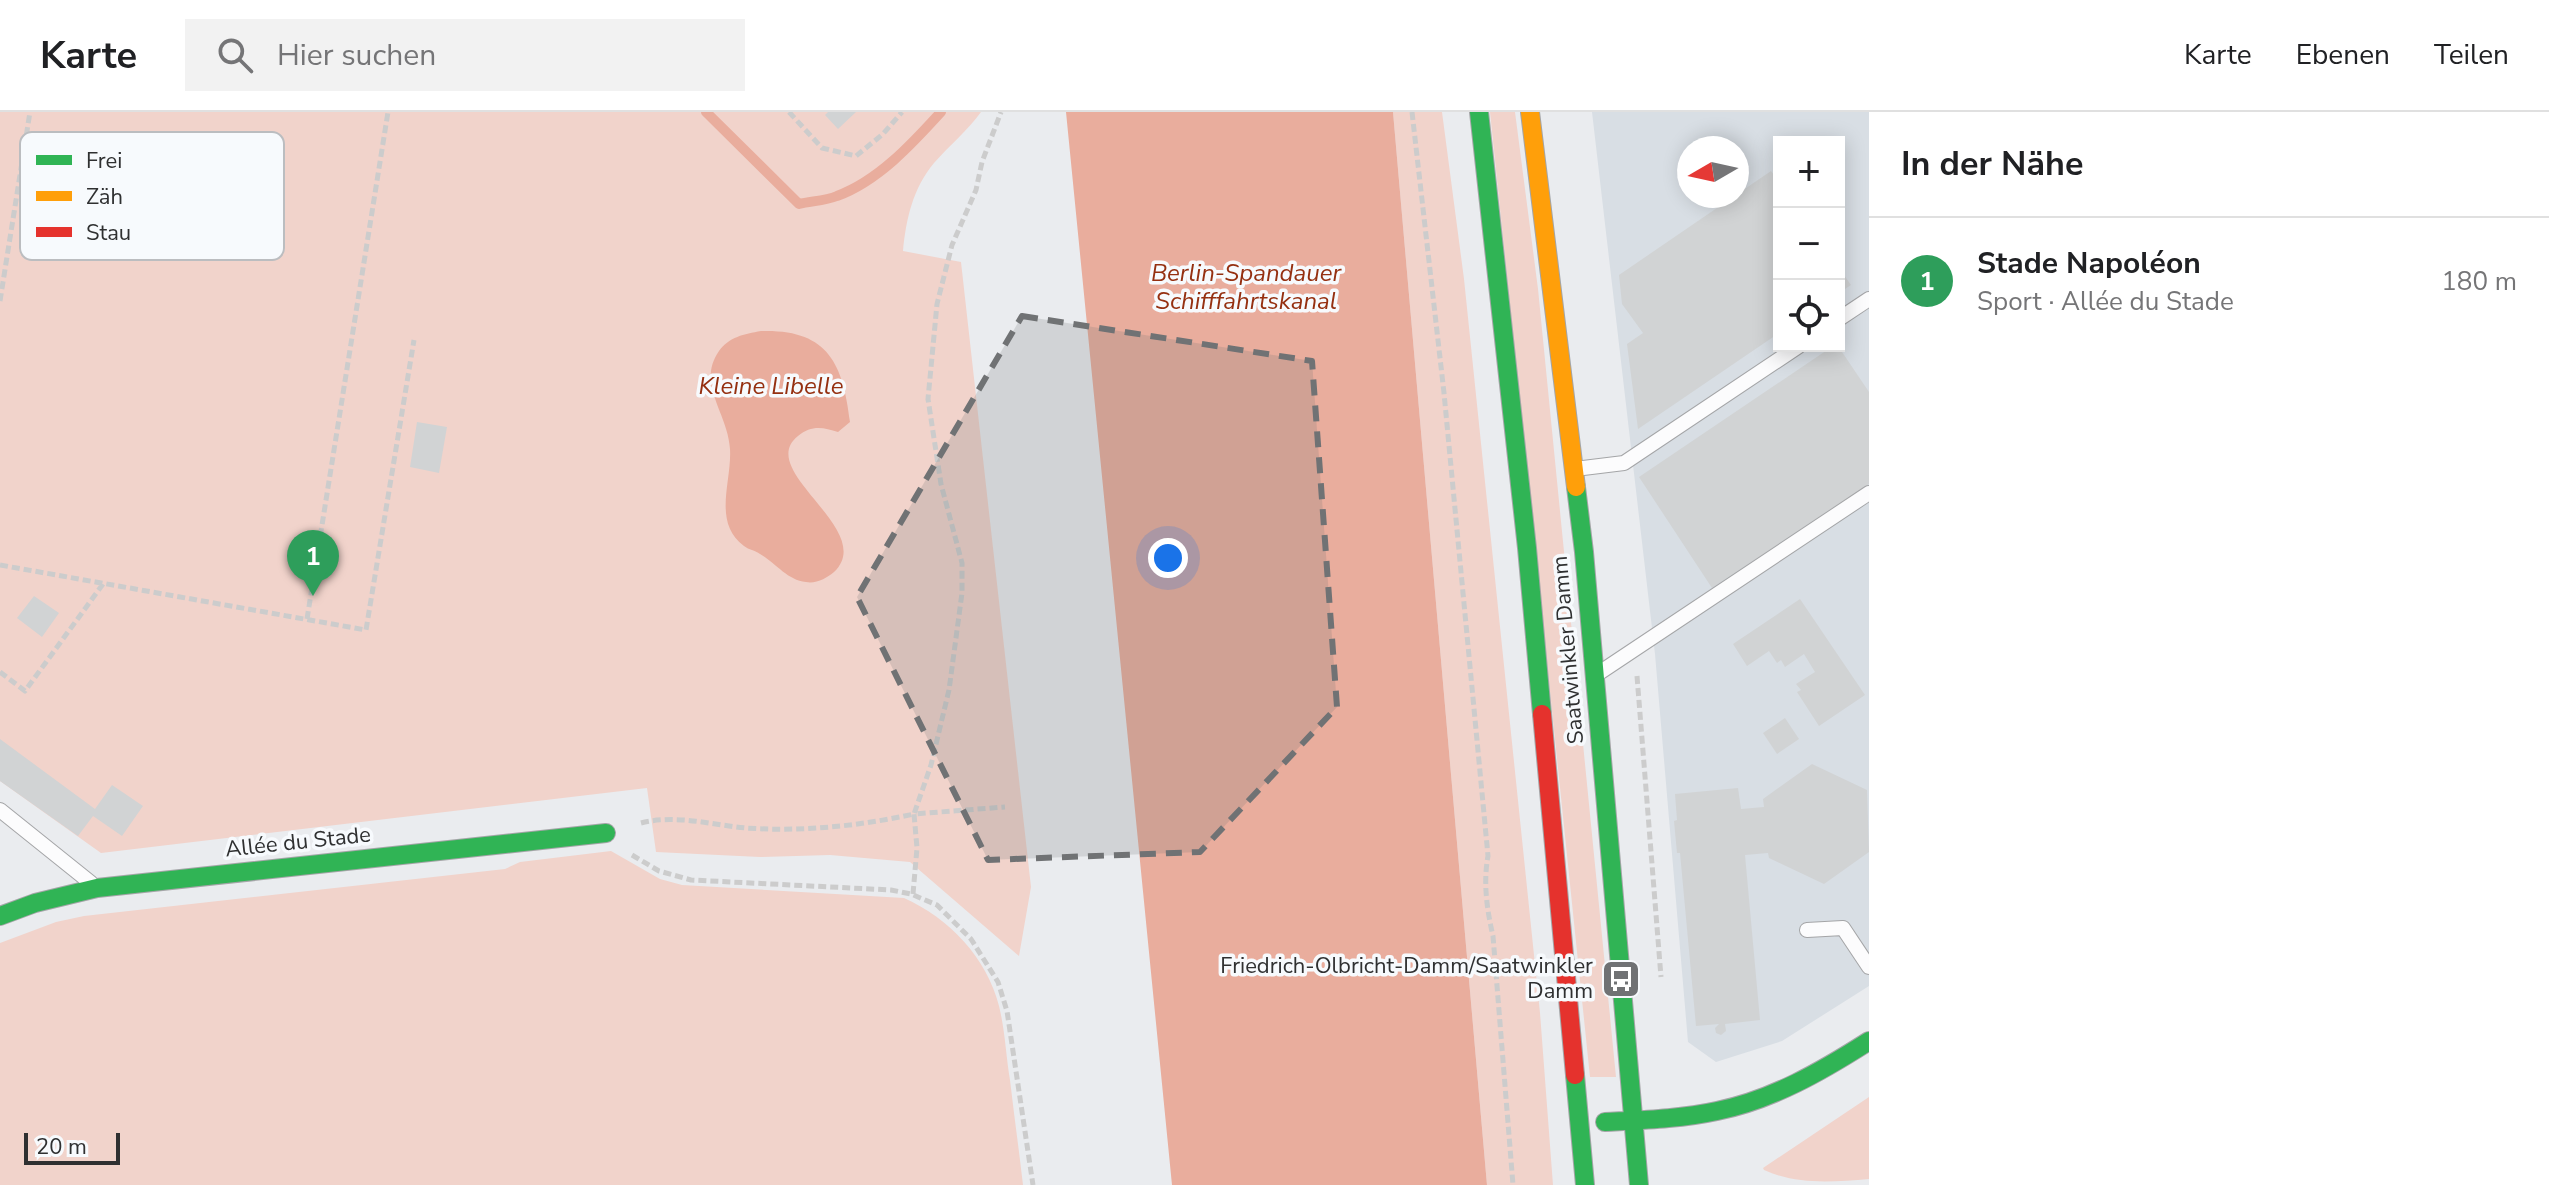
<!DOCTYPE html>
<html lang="de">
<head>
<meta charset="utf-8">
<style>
  :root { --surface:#fff; --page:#f2f2f2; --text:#202124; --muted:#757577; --line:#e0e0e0; --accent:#0f766e }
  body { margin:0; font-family:"Nunito Sans",sans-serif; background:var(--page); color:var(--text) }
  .controls { position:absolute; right:24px; top:24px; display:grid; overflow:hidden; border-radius:0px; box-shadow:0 4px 20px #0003 }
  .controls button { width:72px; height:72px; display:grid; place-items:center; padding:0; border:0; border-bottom:2px solid var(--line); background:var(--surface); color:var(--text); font:40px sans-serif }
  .compass { position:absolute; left:1677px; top:24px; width:72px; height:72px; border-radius:50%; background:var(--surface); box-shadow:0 4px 20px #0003; rotate:261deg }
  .scale { position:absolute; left:24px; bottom:20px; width:96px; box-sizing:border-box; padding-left:8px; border:4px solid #2f3031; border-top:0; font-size:22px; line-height:28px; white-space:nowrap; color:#2f3031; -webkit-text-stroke:6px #f7fafd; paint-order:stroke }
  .you { position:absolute; left:1168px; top:446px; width:28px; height:28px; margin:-20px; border:6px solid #fff; border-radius:50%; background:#1a73e8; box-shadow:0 0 0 12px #1a73e833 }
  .badge { display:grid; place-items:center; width:52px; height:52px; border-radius:50%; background:var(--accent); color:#fff; font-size:26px; font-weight:700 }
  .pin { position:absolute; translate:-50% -66px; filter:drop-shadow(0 2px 4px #0008) }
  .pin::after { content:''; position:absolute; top:42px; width:28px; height:24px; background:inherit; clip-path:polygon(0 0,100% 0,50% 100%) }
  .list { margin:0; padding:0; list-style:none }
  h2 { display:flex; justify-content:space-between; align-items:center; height:104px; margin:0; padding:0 32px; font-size:34px }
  h2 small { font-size:26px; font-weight:400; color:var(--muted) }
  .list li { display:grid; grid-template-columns:52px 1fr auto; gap:24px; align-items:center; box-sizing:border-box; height:128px; padding:0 32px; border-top:2px solid var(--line) }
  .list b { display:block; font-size:30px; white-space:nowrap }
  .list p { margin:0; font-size:26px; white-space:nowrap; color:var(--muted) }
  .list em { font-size:26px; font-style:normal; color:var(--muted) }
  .icon { flex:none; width:44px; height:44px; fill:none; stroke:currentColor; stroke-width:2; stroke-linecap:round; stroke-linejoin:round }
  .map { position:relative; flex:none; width:1869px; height:1073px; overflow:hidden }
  header { display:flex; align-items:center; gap:48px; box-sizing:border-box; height:112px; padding:0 40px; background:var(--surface); border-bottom:2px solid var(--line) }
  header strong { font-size:38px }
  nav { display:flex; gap:44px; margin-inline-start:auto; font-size:28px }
  .search { width:560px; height:72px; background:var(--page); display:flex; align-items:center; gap:20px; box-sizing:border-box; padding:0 28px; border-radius:0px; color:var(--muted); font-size:30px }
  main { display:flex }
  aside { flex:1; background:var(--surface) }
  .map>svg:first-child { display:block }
  .built { fill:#d8dee4; fill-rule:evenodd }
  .green { fill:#f1d3cb }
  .water { fill:#e9ad9d }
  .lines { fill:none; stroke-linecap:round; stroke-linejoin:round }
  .stream { stroke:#e9ad9d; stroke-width:10 }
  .building { fill:#d1d3d4 }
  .lane-casing { stroke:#a4a5a7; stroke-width:16 }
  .fast-casing { stroke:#a4a5a7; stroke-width:20 }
  .slow-casing { stroke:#a4a5a7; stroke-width:20 }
  .jam-casing { stroke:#a4a5a7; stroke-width:20 }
  .path { stroke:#ccc; stroke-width:5; stroke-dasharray:8 4; stroke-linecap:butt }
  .lane { stroke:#fcfcfd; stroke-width:14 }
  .fast { stroke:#30b455; stroke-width:18 }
  .slow { stroke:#ff9f0a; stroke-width:18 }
  .jam { stroke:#e5322d; stroke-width:18 }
  .marked { fill:#707274; fill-opacity:0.2; stroke:#707274; stroke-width:6; stroke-dasharray:16 10; stroke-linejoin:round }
  .labels { text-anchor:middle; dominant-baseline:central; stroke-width:7; stroke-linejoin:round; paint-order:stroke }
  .street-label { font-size:22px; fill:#2f3031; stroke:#f7fafd }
  .poi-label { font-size:22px; fill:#2f3031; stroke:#f7fafd; text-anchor:end }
  .water-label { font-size:24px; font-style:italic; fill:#953011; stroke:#f7fafd }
  .key { fill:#f7fafd; stroke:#bbbdc0; stroke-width:2 }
  .key-label { font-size:22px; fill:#2f3031 }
</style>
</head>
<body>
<header>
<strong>Karte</strong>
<div class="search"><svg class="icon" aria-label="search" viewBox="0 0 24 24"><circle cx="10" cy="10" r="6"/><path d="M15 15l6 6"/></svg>Hier suchen</div>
<nav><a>Karte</a><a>Ebenen</a><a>Teilen</a></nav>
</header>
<main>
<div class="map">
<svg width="1869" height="1073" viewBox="0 0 1869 1073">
  <rect width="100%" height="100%" fill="#eaecef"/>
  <path class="built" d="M1592,0H1869V874L1782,929L1716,950L1688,930L1655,542ZM1779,30H1839V234H1779ZM1689,36H1737V84H1689Z"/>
  <path class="green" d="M0,0H981C967,19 950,33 934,51C913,76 906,107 903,139L961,150L1031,775L1019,844L910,750L830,743L760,745L656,740L647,676L101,741L0,669Z
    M1393,0H1442L1464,167L1540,901L1553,1073H1487Z
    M1490,0H1515L1538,177L1616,965H1590Z
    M611,739L660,767L682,773L904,786C949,806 987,846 999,894C1005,918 1006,944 1010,968C1014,1003 1019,1038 1023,1073H0V831L56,810L84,804L505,757L520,750Z
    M1869,985V1067C1832,1070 1797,1073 1764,1058L1763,1056Z"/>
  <path class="water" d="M1066,0H1393L1487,1073H1172Z
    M761,219C827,217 843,250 850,310L838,320C823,315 811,313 798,324C754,359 878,418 834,460C827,466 816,472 806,470C787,468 776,451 760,442C755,438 749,438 744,434C712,410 732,370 730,337C728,301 696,272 719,239C729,225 744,222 761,219Z"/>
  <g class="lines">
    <path class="stream" d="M706,0L799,92C811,89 825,89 837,84C878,69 912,32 941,0"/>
  </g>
  <path class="building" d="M828,0H856L838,17L825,3Z
    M1771,59L1779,70V221L1638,317L1627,232L1643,221L1622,192L1619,163Z
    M1839,156L1851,173L1839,181Z
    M1833,234H1838L1869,280V372L1712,476L1639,365Z
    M417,310L447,315L439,361L410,355Z
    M34,484L59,501L42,525L17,506Z
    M1800,487L1865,583L1819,614L1797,580L1801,578L1796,572L1815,560L1804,542L1785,555L1781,548L1777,551L1769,539L1747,554L1733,532Z
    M1785,606L1799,627L1777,642L1763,621Z
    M0,627L95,697L112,673L143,694L122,724L93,704L78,724L0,669Z
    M1812,652L1867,678L1869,740L1824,772L1769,746L1768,741L1745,743L1760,908L1725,912L1726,919L1721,923L1716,921L1715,916L1719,912L1696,914L1680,741H1677L1674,709L1677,708L1675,682L1738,676L1741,697L1764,695L1763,687Z"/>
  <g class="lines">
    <g class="lane-casing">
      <path id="lane" d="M1839,207L1869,187
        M1575,357L1624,351L1799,234
        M1599,561L1869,381
        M0,698L91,771
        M1807,818L1843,816L1869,855"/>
    </g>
    <g class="fast-casing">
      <path id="fast" d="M1479,0L1527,436L1542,602
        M1576,375L1584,440L1639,1073
        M0,804L35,791L97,776L606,721
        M1575,963L1585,1073
        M1605,1010C1642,1008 1680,1007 1717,999C1772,988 1822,959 1869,929"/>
    </g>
    <g class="slow-casing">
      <path id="slow" d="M1530,0L1576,375"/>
    </g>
    <g class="jam-casing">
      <path id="jam" d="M1542,602L1575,963"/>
    </g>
    <path class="path" d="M789,0L822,36L856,44L883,22L902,0
      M1412,0L1444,281L1488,744C1483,771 1487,798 1493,824L1513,1073
      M0,189L30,0
      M0,453L366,518L414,228
      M307,507L388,0
      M0,560L25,579L103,472
      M1637,564L1661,865
      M641,711C676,702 712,713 746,716C802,720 859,714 914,702L931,653L949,578L962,481V451L941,372L928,287L937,192L952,133L976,78L982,50L1001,0
      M632,743L659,759L691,768L891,778L911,782L937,793L971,827L998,870L1007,899L1033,1073
      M913,782L917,736L914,702L1005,695"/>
    <use href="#lane" class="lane"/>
    <use href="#fast" class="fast"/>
    <use href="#slow" class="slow"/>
    <use href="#jam" class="jam"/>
  </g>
  <path class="marked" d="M1022,204L1312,249L1337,595L1200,740L988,748L857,485Z"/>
  <defs>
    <g id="bus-square" transform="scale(2)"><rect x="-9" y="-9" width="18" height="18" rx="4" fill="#707274" stroke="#f7fafd"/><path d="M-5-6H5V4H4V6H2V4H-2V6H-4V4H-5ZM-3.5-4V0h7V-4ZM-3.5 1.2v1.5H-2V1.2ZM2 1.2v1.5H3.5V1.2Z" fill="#fff"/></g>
  </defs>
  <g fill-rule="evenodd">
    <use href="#bus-square" x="1621" y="867"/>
  </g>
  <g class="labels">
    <g class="street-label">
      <text transform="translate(1568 538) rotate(-95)">Saatwinkler Damm</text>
      <text transform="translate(298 730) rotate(-6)">Allée du Stade</text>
    </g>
    <g class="poi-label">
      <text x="1593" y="854">Friedrich-Olbricht-Damm/Saatwinkler<tspan x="1593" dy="25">Damm</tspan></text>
    </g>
    <g class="water-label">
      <text x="1246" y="161">Berlin-Spandauer<tspan x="1246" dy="28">Schifffahrtskanal</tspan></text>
      <text x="771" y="274">Kleine Libelle</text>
    </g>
  </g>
  <rect x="20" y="20" width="264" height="128" rx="12" class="key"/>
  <rect x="36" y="43" width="36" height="10" fill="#30b455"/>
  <rect x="36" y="79" width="36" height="10" fill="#ff9f0a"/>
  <rect x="36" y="115" width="36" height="10" fill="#e5322d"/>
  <g class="key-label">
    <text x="86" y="56">Frei</text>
    <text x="86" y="92">Zäh</text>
    <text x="86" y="128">Stau</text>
  </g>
</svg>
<div class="controls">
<button>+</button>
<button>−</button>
<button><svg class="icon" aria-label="locate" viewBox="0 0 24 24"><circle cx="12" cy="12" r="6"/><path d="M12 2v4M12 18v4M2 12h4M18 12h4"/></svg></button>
</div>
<svg class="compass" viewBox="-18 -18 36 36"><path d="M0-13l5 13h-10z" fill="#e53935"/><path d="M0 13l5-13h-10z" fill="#757577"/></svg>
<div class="scale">20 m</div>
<div class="you"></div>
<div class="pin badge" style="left:313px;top:484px;background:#2e9e5b">1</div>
</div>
<aside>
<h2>In der Nähe<small></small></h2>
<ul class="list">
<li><span class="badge" style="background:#2e9e5b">1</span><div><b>Stade Napoléon</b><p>Sport · Allée du Stade</p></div><em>180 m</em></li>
</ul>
</aside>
</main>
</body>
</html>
